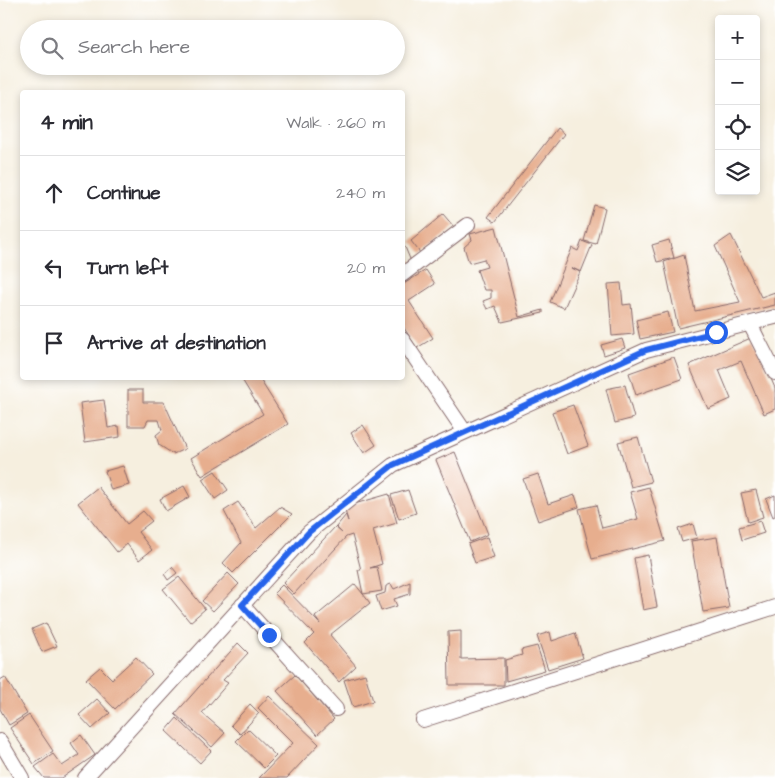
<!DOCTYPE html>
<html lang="en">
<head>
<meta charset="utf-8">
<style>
  :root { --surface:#fff; --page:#f2f2f3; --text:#2b2b33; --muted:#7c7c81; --line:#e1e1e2 }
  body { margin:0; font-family:"Architects Daughter",sans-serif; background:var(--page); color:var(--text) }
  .controls { position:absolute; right:15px; top:15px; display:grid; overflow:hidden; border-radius:5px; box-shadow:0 2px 8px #0003 }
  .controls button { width:45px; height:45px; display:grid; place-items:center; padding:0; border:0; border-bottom:1px solid var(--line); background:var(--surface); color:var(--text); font:25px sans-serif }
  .stop { position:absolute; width:15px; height:15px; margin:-11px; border:4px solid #2563eb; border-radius:50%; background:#fff }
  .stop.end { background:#2563eb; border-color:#fff; box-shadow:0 1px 5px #0008 }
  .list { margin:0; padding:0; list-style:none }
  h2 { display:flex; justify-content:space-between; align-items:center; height:65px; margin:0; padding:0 20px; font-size:21px }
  h2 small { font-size:16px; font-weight:400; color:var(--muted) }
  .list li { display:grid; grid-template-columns:32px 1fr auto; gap:15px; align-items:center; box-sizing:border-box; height:75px; padding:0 20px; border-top:1px solid var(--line) }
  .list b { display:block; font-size:19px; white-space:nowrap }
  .list em { font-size:16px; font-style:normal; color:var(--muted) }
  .icon { flex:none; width:28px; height:28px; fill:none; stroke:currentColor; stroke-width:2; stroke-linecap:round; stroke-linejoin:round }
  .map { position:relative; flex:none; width:775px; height:778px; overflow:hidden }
  .search { position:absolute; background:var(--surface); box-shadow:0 2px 8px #0003; left:20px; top:20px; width:385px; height:55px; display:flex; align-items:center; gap:12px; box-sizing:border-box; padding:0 18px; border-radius:28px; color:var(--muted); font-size:19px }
  .panel { position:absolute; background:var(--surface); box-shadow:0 2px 8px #0003; left:20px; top:90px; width:385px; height:290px; border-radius:5px }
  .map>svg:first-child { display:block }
  .building { fill:#e7ae8e }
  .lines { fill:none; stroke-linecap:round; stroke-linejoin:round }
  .street-casing { stroke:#86686a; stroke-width:16 }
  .street { stroke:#fff; stroke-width:14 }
  .route { stroke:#2563eb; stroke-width:6 }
</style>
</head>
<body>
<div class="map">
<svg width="775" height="778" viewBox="0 0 775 778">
  <rect width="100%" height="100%" fill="#fff"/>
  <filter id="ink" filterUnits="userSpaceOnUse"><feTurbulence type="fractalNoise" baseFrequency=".02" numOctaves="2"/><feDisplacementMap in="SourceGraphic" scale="10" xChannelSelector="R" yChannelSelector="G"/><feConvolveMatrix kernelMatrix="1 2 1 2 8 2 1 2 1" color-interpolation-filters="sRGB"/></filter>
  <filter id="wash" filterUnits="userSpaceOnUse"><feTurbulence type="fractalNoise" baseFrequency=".0096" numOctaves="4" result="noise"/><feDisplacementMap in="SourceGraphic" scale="20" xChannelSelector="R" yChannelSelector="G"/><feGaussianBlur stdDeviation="1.12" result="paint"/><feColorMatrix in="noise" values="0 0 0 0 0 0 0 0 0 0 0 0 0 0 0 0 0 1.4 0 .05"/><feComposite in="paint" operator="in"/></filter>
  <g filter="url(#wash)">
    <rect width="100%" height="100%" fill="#f6efdf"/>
    <g id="blocks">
      <path class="building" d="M557,128L564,134L495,222L488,217Z
        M594,205L605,208L596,244L584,241Z
        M443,214L454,227L421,254L411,241Z
        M496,227L519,317L543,310V313L502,322L495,306L487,309L483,301L491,298V290H484L477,270L487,267L484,259L469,263L464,247L472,240L470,234Z
        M731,235L761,297L775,292V305L678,328L664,262L684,255L695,311L740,302L715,246Z
        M669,240L674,258L657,262L652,245Z
        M582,241L592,245L581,272L572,268L580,272L564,308L550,302L572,248L578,251Z
        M405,247L412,264L402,269V248Z
        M426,270L435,284L409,301L433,338L417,348L402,325V285Z
        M621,283L623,305L631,304L634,334L612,336L608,284Z
        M668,312L673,332L640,339L636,320Z
        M753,337L775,388V409L764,414L741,361L719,370L731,399L708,409L689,365Z
        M622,339L625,348L604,355L601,345Z
        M674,357L682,379L636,395L629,373Z
        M241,378H259L288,424L202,476L191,458L263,414Z
        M625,385L634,418L615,423L606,389Z
        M128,390H143V402H164L185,449L173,454L159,445L156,435L162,430L159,420H148L145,426H128Z
        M104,400L108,428L119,426L120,437L85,442L80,403Z
        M573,405L588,446L567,454L552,412Z
        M363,425L376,445L364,453L351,433Z
        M638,437L651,482L631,487L618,442Z
        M455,452L488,534L470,542L436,460Z
        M123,466L129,485L111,490L105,471Z
        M215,471L228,490L215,499L202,479Z
        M538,474L548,504L575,495L579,507L538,521L523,479Z
        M184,486L190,497L166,511L160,499Z
        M98,487L127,524L143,511L152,521L138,532L152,550L139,560L127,544L117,552L78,503Z
        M649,487L665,541L592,559L579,509L596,505L602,528L638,519L630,492Z
        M408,490L416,513L399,519L391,495Z
        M756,490L763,517L748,522L741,493Z
        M389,494L397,523L373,530L382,564L370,568L377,567L382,591L363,594L370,603L330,635L356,666L339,682L305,643L314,634L274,593L282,585L320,624L315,617L355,584L363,594L358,570H361L352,535L346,537L294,594L283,583L335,527L342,533L336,527L346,515L348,521L344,507Z
        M775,495V516L773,517L766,499Z
        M238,502L256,528L280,507L292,514L233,573L223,563L241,543L224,511Z
        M760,521L764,533L742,540L739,527Z
        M693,524L697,538L682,542L678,529Z
        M487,537L494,557L475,563L468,544Z
        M717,537L729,608L703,612L691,541Z
        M648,555L657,607L643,610L634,558Z
        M172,567L177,573L168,580L164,574Z
        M228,573L239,584L213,611L202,601Z
        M179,577L205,609L190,622L163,589Z
        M410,582V594L394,599L397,606L381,611L376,596L385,593L386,586L391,584L394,589Z
        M46,623L57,646L42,652L32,629Z
        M461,631V659L504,658V685H449L448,632Z
        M550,632L552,641L575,633L583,658L548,669L537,636Z
        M238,643L248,653L223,680L228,683L202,713L225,733L212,747L175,714Z
        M537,646L545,670L506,681L505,660L522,655L521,650Z
        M136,657L152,674L115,709L86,679L100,667L112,679Z
        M365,674L373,701L353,707L344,680Z
        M295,675L334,719L317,735L277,691Z
        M5,677L27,714L9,725L0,709V680Z
        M269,696L319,744L287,778H259L293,743L258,708Z
        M97,699L110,713L92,729L79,715Z
        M250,704L259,713L240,734L231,725Z
        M29,715L53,751L34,764L10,728Z
        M177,718L211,751L200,763L166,731Z
        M248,729L276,756L264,768L236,741Z
        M81,735L95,755L62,778H44L35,767L53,754L62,766L79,755L71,743Z"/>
    </g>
  </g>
  <g filter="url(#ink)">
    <use href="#blocks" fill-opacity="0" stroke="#86686a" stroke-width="1"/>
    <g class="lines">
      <g class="street-casing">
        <path id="street" d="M402,275L468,225
          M750,324L775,373
          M402,339L465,432
          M242,605L336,709
          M423,720L775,607
          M0,741L22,778
          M85,778L309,532L393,465L646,350L775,317"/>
      </g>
      <use href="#street" class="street"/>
    </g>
  </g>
  <g class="lines" filter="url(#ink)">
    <path class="route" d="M269,635L242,605L309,532L393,465L646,350L716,332"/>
  </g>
</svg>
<div class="controls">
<button>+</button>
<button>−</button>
<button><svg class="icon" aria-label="locate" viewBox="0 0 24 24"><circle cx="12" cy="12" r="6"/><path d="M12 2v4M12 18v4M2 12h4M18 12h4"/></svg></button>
<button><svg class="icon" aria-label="layers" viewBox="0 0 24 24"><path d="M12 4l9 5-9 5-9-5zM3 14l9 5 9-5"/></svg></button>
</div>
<div class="stop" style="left:716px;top:332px"></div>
<div class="stop end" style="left:269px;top:635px"></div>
<div class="search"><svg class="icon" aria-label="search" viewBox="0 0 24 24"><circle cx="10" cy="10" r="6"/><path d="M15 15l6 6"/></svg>Search here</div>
<section class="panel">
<h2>4 min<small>Walk · 260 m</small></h2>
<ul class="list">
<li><svg class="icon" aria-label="ahead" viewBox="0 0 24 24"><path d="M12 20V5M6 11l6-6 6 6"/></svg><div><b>Continue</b></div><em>240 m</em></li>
<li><svg class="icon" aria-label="left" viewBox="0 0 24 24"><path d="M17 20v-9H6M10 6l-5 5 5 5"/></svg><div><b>Turn left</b></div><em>20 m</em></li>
<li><svg class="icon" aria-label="arrive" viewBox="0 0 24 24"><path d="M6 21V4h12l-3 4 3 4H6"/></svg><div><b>Arrive at destination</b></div></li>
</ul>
</section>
</div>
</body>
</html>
